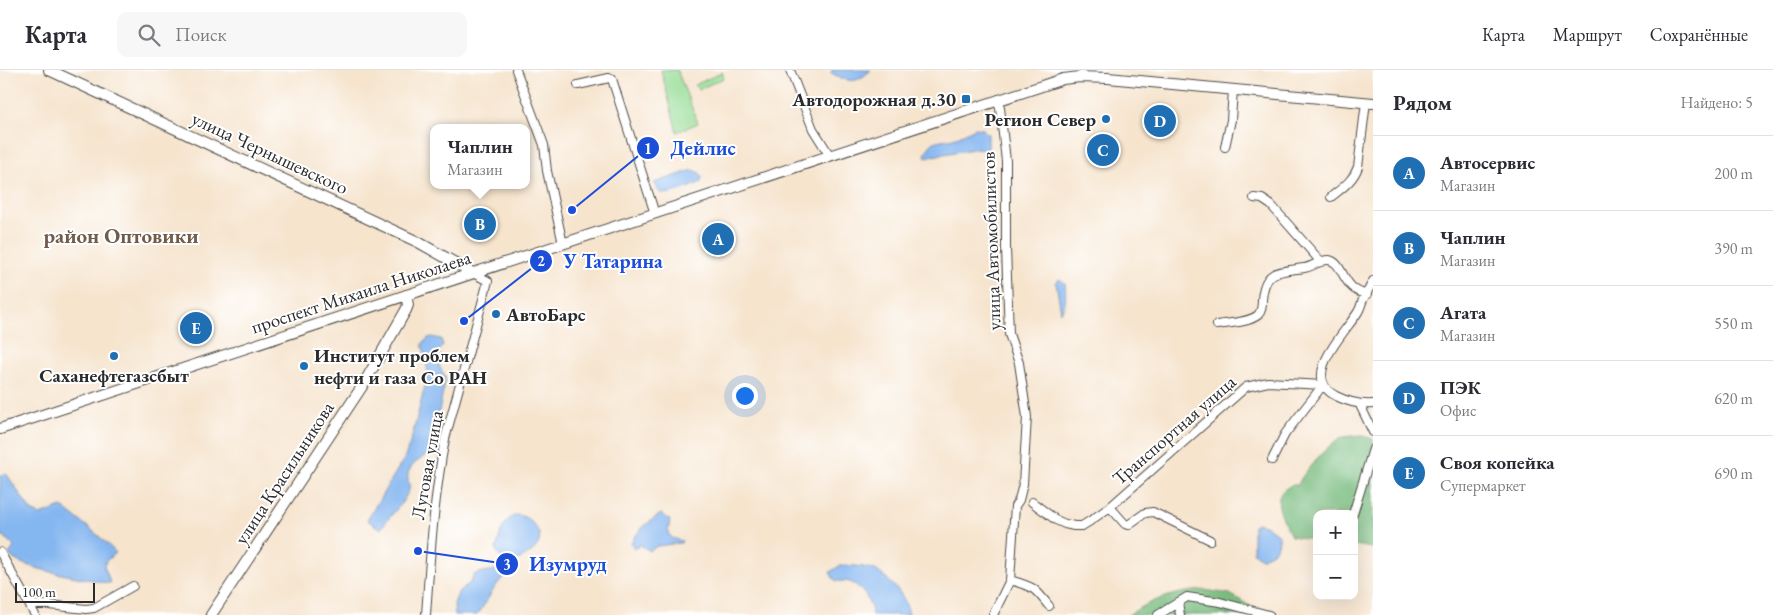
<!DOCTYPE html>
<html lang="ru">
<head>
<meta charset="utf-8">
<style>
  :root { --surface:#fff; --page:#f7f7f7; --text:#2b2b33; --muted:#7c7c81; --line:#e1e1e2; --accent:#1f6fb2 }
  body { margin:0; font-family:"EB Garamond",serif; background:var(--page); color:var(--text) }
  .controls { position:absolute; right:15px; bottom:15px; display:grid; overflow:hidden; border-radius:10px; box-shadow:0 5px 20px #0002 }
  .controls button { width:45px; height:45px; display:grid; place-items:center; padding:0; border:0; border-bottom:1px solid var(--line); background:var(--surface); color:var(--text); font:25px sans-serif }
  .scale { position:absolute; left:15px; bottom:12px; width:80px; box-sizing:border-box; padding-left:5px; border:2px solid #2b2b2b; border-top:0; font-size:14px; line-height:18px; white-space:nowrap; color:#2b2b2b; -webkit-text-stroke:4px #fff; paint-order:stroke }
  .you { position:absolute; left:744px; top:325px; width:18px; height:18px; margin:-12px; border:4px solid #fff; border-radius:50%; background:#1a73e8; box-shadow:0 0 0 8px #1a73e833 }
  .badge { display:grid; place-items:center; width:32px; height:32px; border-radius:50%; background:var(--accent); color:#fff; font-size:16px; font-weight:700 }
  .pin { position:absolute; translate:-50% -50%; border:2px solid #fff; box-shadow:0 1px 5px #0006 }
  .popup { position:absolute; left:430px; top:54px; width:100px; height:65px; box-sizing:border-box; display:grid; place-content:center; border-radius:10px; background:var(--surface); filter:drop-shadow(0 1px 4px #0005); font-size:16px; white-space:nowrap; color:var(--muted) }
  .popup b { font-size:19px; color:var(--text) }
  .popup::after { content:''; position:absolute; left:50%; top:100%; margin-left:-10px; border:10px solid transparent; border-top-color:var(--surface) }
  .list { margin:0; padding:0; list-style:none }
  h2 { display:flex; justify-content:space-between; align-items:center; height:65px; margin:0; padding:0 20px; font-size:21px }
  h2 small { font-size:16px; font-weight:400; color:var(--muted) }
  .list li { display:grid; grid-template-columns:32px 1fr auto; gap:15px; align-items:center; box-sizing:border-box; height:75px; padding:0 20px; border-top:1px solid var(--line) }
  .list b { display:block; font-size:19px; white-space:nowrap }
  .list p { margin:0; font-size:16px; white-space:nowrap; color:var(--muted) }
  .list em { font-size:16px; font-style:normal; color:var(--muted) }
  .icon { flex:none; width:28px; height:28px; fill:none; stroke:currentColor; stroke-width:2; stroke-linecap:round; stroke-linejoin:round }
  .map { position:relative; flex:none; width:1373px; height:545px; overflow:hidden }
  header { display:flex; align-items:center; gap:30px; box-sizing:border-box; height:70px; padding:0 25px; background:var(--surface); border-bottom:1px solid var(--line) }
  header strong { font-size:24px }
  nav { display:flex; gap:28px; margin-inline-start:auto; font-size:18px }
  .search { width:350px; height:45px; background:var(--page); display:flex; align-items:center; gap:12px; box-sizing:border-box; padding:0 18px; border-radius:10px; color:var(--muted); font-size:19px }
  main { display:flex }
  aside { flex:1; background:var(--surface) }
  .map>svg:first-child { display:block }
  .green { fill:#97dd96; stroke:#618460 }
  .forest { fill:#79bc7f; stroke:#527455 }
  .water { fill:#84b6f0; stroke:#58708e }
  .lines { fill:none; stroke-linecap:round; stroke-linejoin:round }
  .minor-casing { stroke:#494743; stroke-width:10 }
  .major-casing { stroke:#494743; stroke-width:12 }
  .minor { stroke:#fff; stroke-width:8 }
  .major { stroke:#fff; stroke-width:10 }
  .poi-dot { fill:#1f6fb2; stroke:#fff; stroke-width:2 }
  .labels { text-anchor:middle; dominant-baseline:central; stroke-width:4; stroke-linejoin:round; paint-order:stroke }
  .poi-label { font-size:19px; font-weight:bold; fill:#2b2b2b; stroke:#fff; text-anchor:end }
  .street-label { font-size:19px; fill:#2b2b2b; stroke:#fff }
  .quarter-label { font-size:21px; font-weight:bold; fill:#715b4b; stroke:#fff }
  .leader { fill:none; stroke:#1d4ed8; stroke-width:2 }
  .callout-dot { fill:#1d4ed8; stroke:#fff; stroke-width:2 }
  .mark-label { font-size:15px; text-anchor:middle; font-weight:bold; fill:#fff }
  .callout-label { font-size:20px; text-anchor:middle; font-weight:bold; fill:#1d4ed8; stroke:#fff; stroke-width:4; stroke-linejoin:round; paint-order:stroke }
</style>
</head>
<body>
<header>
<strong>Карта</strong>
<div class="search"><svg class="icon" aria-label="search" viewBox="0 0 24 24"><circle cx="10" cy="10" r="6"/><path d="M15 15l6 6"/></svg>Поиск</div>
<nav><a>Карта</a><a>Маршрут</a><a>Сохранённые</a></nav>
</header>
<main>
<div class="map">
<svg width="1373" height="545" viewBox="0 0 1373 545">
  <rect width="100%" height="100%" fill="#fff"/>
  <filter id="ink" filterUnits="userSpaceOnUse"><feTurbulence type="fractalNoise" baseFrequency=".02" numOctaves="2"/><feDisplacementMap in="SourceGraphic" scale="10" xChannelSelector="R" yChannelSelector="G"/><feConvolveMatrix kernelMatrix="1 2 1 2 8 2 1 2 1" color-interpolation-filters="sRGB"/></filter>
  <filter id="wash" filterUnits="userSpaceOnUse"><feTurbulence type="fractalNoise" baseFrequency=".0096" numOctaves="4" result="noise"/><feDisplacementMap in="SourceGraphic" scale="20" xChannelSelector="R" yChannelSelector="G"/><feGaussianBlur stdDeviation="1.12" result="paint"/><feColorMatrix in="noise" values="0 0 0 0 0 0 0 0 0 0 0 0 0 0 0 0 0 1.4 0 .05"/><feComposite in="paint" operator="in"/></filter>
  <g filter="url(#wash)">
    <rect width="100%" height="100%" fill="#f6e4cd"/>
    <path class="green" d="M661,0H677L698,53L677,62Z
      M722,2L724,8L699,19L695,15Z"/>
    <path class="forest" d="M1360,365L1373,369V478L1354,475V444H1317V470L1291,466C1286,456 1273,432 1281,423C1283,420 1288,417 1291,415H1298C1302,403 1328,375 1340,368C1346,366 1354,366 1360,365Z
      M1205,520L1230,524L1265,545H1128C1154,529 1174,522 1205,520Z"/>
    <path class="water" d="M832,0H871C855,15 849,12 831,3Z
      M975,58L983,59L988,64V82L979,78L926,87L925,85C933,67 937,72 953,68C961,66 968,61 975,58Z
      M693,100L699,102L702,107L701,112C694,116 668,127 661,123C656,120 658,117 654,113Z
      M1059,209L1065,213C1066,223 1067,233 1061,242L1056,213Z
      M432,267L441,269L443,276L438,282L442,288L439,296L445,306V311L437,352V361L429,374V382C422,390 406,395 408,409C409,415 411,418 407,424C401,437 388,447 381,459L367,450L405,387L412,367L428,304L426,288L422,274L428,268Z
      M6,403L31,441L40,445L62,437C81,452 100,465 116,483L106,491L104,497L107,503L110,513H106C88,508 15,499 9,484L14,477L4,466H0V406Z
      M661,444L670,450L668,463L672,468L682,471L681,473L657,476L650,481L640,475L634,478L631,473C638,460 648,452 661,444Z
      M518,445C526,447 529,449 534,455C552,475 523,490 505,494L496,480C498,471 502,454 510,448C512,446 515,446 518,445Z
      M1256,453L1265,455L1279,465C1280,478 1274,481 1263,488H1261L1253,482V456Z
      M841,495C848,495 871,497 877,501C892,513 906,524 909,545H872C872,533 862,516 850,512C839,509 836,516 830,502Z
      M505,498L509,500L495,517L479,543L477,545H455L454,534L459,521L470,513L474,505L478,503Z"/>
  </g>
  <g filter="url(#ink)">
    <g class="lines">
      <g class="minor-casing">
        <path id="minor" d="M516,0L544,75L547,101L563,174
          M790,0L813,59L830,86
          M578,15L609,8L612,9L655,144
          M1225,77L1231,50L1233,20
          M1331,127C1342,118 1353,111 1358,97L1366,32
          M1254,128L1262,129L1271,135L1321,192
          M1373,211C1370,218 1365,225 1362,232C1361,235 1360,239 1358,242C1345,263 1299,307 1336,326C1348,332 1359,335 1373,334
          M1217,255C1229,253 1248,253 1258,245C1262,241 1262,236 1262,230C1264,199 1279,202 1304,198C1313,197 1321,189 1329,190C1344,192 1342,221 1367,224
          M1360,335L1373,362
          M1272,390L1285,364L1323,315
          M1032,432L1056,450L1065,454L1074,456H1082L1090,451L1110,437L1246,317L1268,312L1323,315
          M1110,437L1125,454L1128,455L1145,443L1153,442L1210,470
          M1353,444L1373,379
          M0,482L35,545
          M1010,510C1034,517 1034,517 1049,536
          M1178,532L1180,545
          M30,535H49L86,539L94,538L133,516
          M426,545C430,486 434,427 445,369L488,211L473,203
          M993,545L1010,510L1015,436L1019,430L1023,414L1027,347L1019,293L1009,264L1006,178V91L999,29
          M1158,545L1187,527L1220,532L1269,545"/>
      </g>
      <g class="major-casing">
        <path id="major" d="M49,0L418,172L473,203
          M0,359L1063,9L1080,7L1108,8L1373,33
          M211,545L363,315L406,240L408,235L406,225"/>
      </g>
      <use href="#minor" class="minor"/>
      <use href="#major" class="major"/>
    </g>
  </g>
  <g class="poi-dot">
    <rect x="961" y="24" width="10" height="10" rx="2.5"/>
    <circle cx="1106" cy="49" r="5"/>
    <circle cx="496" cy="244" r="5"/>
    <circle cx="114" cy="286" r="5"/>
    <circle cx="304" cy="296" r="5"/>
  </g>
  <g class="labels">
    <g class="poi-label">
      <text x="956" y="29">Автодорожная д.30</text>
      <text x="1096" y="49">Регион Север</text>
      <text x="506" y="244" text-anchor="start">АвтоБарс</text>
      <text x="314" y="285" text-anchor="start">Институт проблем<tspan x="314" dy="22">нефти и газа Со РАН</tspan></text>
      <text x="114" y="305" text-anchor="middle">Саханефтегазсбыт</text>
    </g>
    <g class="street-label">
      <text transform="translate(270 83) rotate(25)">улица Чернышевского</text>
      <text transform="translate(991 171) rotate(-92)">улица Автомобилистов</text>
      <text transform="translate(361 222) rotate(-18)">проспект Михаила Николаева</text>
      <text transform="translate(1174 360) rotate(-41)">Транспортная улица</text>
      <text transform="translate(427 395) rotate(-80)">Луговая улица</text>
      <text transform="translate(284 403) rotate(-57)">улица Красильникова</text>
    </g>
    <g class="quarter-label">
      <text x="121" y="165">район Оптовики</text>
    </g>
  </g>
  <path class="leader" d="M572 140L648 78M464 251L541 191M418 481L507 494"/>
  <g class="callout-dot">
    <circle cx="572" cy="140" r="5"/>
    <circle cx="464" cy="251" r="5"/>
    <circle cx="418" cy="481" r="5"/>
    <circle cx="648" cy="78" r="12"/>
    <circle cx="541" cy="191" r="12"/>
    <circle cx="507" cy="494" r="12"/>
  </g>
  <g class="mark-label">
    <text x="648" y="84">1</text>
    <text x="541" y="196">2</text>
    <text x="507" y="500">3</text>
  </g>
  <g class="callout-label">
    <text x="703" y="85">Дейлис</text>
    <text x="613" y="198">У Татарина</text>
    <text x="568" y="501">Изумруд</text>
  </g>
</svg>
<div class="controls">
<button>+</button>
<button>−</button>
</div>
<div class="scale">100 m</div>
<div class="you"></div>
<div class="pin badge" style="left:718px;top:169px">A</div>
<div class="pin badge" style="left:480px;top:154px">B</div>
<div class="popup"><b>Чаплин</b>Магазин</div>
<div class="pin badge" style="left:1103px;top:80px">C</div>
<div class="pin badge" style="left:1160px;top:51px">D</div>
<div class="pin badge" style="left:196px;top:258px">E</div>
</div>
<aside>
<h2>Рядом<small>Найдено: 5</small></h2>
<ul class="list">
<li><span class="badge">A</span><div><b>Автосервис</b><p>Магазин</p></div><em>200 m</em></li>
<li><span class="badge">B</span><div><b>Чаплин</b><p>Магазин</p></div><em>390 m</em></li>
<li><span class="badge">C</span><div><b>Агата</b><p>Магазин</p></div><em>550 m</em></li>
<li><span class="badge">D</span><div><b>ПЭК</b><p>Офис</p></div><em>620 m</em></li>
<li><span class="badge">E</span><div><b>Своя копейка</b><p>Супермаркет</p></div><em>690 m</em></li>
</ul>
</aside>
</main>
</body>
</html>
